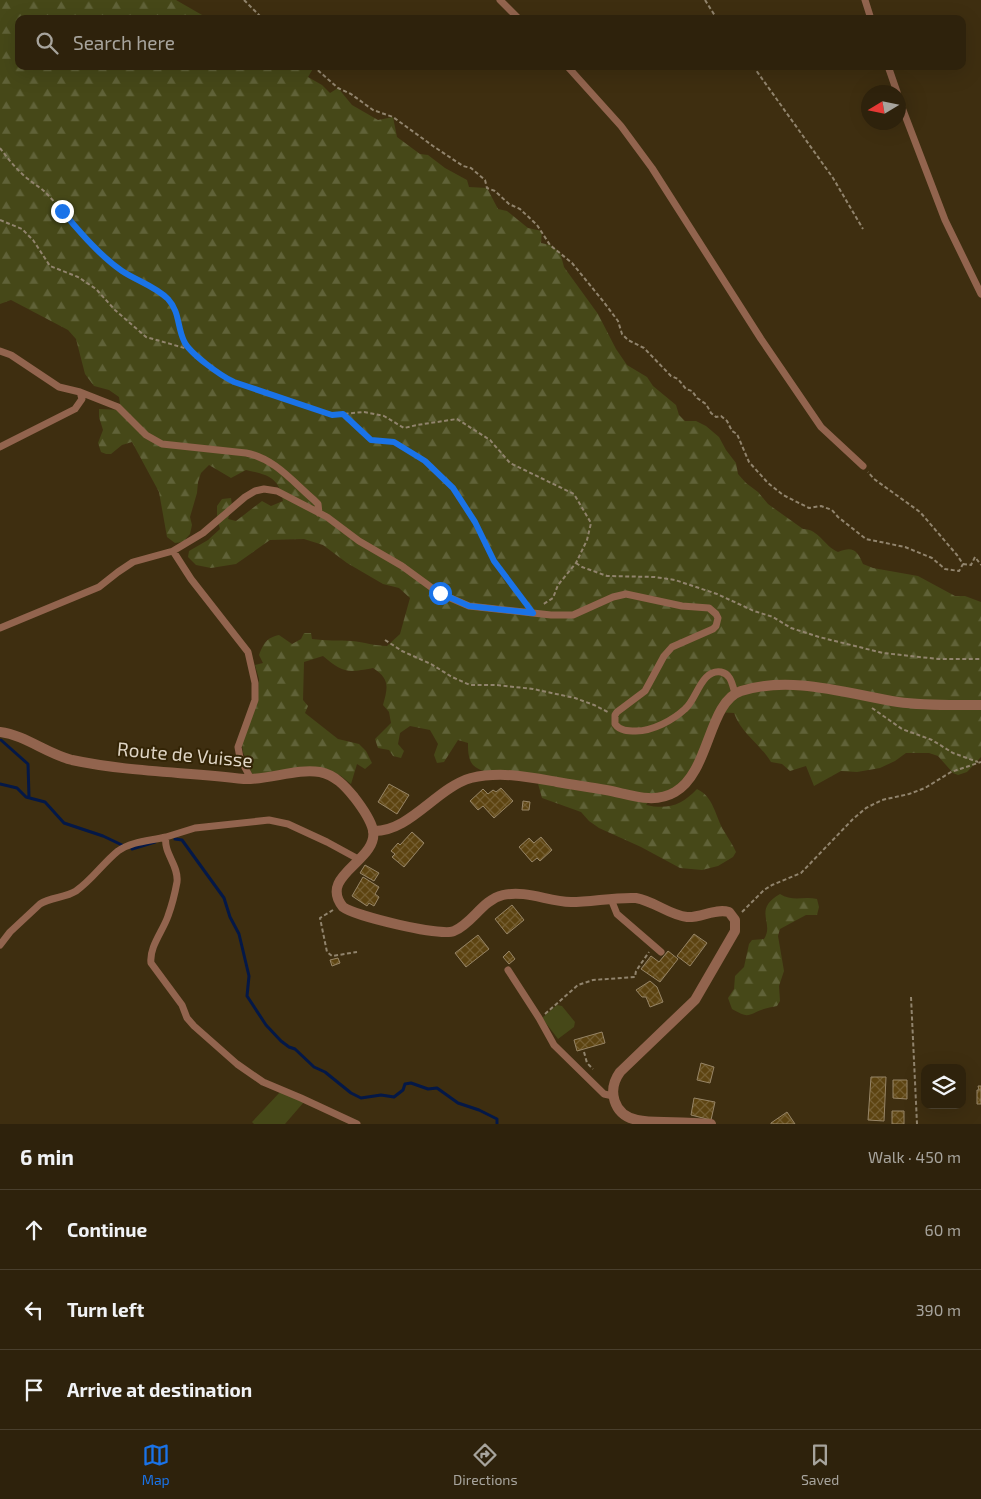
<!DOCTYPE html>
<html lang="en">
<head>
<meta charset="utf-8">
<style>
  :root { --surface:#2e220c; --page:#3a2f1a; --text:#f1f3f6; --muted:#a7a49d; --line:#493f2d; --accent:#1a73e8 }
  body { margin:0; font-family:"Exo 2",sans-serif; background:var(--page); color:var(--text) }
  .controls { position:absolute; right:15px; bottom:15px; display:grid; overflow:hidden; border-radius:10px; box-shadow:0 5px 20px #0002 }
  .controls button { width:45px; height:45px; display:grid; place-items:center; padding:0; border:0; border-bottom:1px solid var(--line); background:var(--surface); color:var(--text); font:25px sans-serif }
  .compass { position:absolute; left:861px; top:85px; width:45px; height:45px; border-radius:50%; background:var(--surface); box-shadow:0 5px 20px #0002; rotate:260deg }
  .stop { position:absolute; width:15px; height:15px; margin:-11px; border:4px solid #1a73e8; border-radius:50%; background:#fff }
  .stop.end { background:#1a73e8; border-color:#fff; box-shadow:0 1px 5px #0008 }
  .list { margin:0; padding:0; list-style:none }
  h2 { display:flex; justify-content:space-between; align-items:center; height:65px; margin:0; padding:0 20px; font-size:21px }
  h2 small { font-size:16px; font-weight:400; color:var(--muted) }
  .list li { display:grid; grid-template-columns:32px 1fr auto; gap:15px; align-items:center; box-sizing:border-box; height:80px; padding:0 20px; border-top:1px solid var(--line) }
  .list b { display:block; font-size:19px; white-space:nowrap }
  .list em { font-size:16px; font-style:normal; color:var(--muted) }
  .icon { flex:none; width:28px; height:28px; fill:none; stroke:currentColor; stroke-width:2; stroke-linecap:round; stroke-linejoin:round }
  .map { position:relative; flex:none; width:981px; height:1124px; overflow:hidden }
  .search { position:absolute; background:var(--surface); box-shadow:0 5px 20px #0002; left:15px; right:15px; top:15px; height:55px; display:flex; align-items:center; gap:12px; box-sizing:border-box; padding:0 18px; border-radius:10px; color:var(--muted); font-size:19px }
  .sheet { height:305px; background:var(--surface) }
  nav { display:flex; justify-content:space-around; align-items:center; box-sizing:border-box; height:70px; border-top:1px solid var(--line); background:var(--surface); font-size:14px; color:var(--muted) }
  nav a { display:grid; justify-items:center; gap:2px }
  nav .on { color:var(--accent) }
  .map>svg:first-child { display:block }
  .grass { fill:#464818 }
  .forest { fill:url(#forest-firs) }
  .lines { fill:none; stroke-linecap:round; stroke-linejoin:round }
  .stream { stroke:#041847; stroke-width:3 }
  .building { fill:url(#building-cross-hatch); stroke:#978566 }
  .path { stroke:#91846d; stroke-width:2; stroke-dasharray:4 2.5; stroke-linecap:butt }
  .service { stroke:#92644e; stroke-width:7 }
  .minor { stroke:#92644e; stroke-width:10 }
  .tertiary { stroke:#92644e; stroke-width:10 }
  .route { stroke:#1a73e8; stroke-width:6 }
  .labels { text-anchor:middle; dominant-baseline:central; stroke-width:4; stroke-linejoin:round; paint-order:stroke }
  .street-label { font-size:19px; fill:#dfd5c5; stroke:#332406 }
</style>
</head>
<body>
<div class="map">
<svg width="981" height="1124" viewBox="0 0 981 1124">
  <defs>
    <pattern id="forest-firs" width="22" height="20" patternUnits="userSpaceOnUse" patternTransform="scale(1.25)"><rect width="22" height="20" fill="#464818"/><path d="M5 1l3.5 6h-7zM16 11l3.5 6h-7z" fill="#606238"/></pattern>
    <pattern id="building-cross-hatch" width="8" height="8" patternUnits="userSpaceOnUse" patternTransform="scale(1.25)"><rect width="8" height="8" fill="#5d4411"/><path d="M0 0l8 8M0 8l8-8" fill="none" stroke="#745e32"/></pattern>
  </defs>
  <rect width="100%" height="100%" fill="#3e2e10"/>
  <path class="grass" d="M557,1005L562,1006L575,1022L574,1027L558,1039L542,1018Z
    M281,1091L304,1102L285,1124H254L252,1122Z"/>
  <path class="forest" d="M0,0H176L209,19H19V66H292L295,69L314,67L308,77L322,85L330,93L338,88L352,105L378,120L393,117L397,137L420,154L428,155L445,168L467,180L469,187L487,188L498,209L507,211L528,228L542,231L541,243L550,245L560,252L564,267L569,274L598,314L616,349L627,365L647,377L653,386L676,405L679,415L685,421H696L706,426L719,437L726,450L736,463L738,474L746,483L758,492L768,504L803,529C819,529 824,546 838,552C853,546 857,550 863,564L873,568L918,576L955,596H965L981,602V757L967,772L958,775L953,773L938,756L929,753H906L895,761L880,768L857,772L841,771L814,786L806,766L790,771L782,764L771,762C760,744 741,733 734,713L716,712C706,738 697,768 676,787C669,793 657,797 649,801L646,805C668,810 682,805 697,789C714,797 715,816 724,831C728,838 733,845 736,852L733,857L718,866L702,870L680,868L641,847L599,828L589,821L581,812L542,798L537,780C522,777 483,776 473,765C468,759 468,750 468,743L458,740L444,762L437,763L434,755L438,744L430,730L410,726L400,733L398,744L404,751L401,758L393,756L389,750L378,748L375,739L391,723L389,712L383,705C388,687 390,679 373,668C347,673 343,673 323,656L304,662L303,700L308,706L305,713L338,739L359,744L366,751L372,763L365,769L357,764L351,784L341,776L331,771L253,776L243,752L242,743L258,693L259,679L255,665L263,663L259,655C264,643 266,638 279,635L292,644L301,639L304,633H311L312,639C326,641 339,640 352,641C364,642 375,646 387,646L400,634L410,598L399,588L383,584L347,563L323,545L304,539L270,540L236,564L211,568L196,565L188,557L189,551L208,540L220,529L217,518V506L222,499L231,498L232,506L228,519L236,521L262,501L271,506L283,501C279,477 268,475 246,470L231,478L209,465L201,473L198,482L197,493L190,517L192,525L190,534L183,542L175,543L167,537L159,492L132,442L122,445L111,454H106L101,452L98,443L103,430L99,417V409L121,410L119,397L109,390L94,386L85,374L76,339L68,330L11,300L0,304Z
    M780,894C792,902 804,896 817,899L819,907L817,915H806L780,929L778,936L784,971L779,986L780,1001L777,1006C772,1007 766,1008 761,1010C747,1016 748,1018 732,1009L728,998L734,989L735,976L744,967L749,944L752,940L764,939C775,923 752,910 780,894Z"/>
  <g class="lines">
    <path class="stream" d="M1,740L28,764L29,797
      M0,784L17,788L26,797L45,802L64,823L103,836L122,845
      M175,839L182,840L224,898L230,917L239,934L249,976L247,996L266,1025L281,1041L289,1047L295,1049L314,1067L325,1072L351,1093L361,1098L381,1095L394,1097L403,1090L405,1084L411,1083L428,1089L437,1088L458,1103L479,1110L497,1119V1124
      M132,849L155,842"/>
  </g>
  <path class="building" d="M389,784L409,795L397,814L378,802Z
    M501,788L513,801L494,818L483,806L478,810L470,801L483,789L488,794L493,790L496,792Z
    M523,801L530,802L529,810H522Z
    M412,832L424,843L404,867L392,857L395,854L391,851L398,843L400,845Z
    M541,837L552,850L540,861L537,858L532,862L519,847L529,838L534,843Z
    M365,865L379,873L374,881L360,873Z
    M363,877L379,887L375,894L379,897L374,906L369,903L367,906L352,896Z
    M512,905L524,920L507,934L495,919Z
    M694,934L707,943L690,966L677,956Z
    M478,935L489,949L466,967L455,953Z
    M509,951L515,959L509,964L503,957Z
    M668,951L678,959L660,982L641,969L651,956L659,962Z
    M338,958L340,963L332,966L330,960Z
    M650,981L657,987L663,1002L650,1007L646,997H642L636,990Z
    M602,1032L605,1043L577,1051L574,1040Z
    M701,1063L714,1067L710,1083L697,1080Z
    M871,1077H886L884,1121L868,1120Z
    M893,1080H907V1099L893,1098Z
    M978,1086H981V1104H977V1090H979Z
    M694,1098L715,1102L711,1120L691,1115Z
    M892,1111H904V1124H892Z
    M787,1112L795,1124H771V1123Z"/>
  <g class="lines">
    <path class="path" d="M244,0L263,19
      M705,0L717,19
      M313,66L338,88L351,94L373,110L393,117L433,146L463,166L471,168L485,180L487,188L495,191L509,204L520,209L537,225L550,245L572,263L603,301L618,321L622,334L628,340L644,348L671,376L678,379L686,389L692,391L697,398L706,404L711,413L716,417L721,416L727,421L732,431L737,434L749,462L768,483L783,495L809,508L821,506L832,510L838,517L866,539L905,547L932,558L945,569L959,571L963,564L957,555L920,512L874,479L868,472
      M753,66L833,178L863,229
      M0,148C8,159 17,170 28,179C34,184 41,188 46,193C71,219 92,248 120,270C136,281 155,285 169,300C180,312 177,328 184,342C189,354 222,376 234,382L332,415L364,412L384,416L404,428L417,425L457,419L490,440L510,463L574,494L591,523L587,540L576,563L558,585L553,598L542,605
      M0,220L22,229L33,240L50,266L78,277L96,289L115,310L146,337L188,349
      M343,414L371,439L394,442L425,461L453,488L475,522L494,561L526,603
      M576,563L582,567L607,576L655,577L675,580L717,594L754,611L773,617L791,628L819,637L883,653L938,659H981
      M963,564L971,565L975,557L981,565
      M385,640L402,651L431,664L452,677L470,685H497L533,689L575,698L594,705L608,712
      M872,708L902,729L932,740L953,753L978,762
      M333,910L320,918L327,952L332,956L357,952
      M742,912L764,890L772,885L801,873L853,819L866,808L882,800L909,794L925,788L951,772L981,762
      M911,997L917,1124
      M545,1014L578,985L593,980L635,977L636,971L649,952
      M584,1052L587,1063L593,1069"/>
    <path class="service" d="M500,0L519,19
      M865,0L871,19
      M567,66L621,126L652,168L761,339L821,427L863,466
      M888,66L897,92
      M898,97L945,220L981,294
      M0,351L11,355L59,387L80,392L82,399L75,409L0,447
      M80,392L118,407L146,435L162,444L246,453C274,458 293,482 314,500L318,504L319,513
      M173,551L191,579L248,652L255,683V700L238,747L240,758L251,779
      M0,628L99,587L118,572L133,562L173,551L203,533L245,497L255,491L264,489L277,491L327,517L359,541L402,566L439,593L469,606L551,615H573L613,597L626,594L682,606L709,608L716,614L718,618L716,626L713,629L672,647L664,656L645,691L617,712L615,715V724C620,731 628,731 636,731C653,731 673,720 685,709C697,699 701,669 721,672C731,674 732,684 735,693
      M611,899L617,914L661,952
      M0,945L10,932L40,904C51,897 65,898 76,891C92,880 103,863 118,851C132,841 150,841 166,837
      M508,970L539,1018L554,1045L604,1094L613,1096
      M357,1124L301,1098L263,1082L237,1064L194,1026L187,1018L182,1005L151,963C149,947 163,931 168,916C172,905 175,893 177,882C179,865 163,853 166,837L195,828L269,820L288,824L327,842L360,860"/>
    <path class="minor" d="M373,831C410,832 436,788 471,778C501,771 529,777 557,782C573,785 590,787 606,790C629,794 653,805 675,792C710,772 708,702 741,691C792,675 848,694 898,702C925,706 953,705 981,705"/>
    <path class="tertiary" d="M0,732C25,735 47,754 72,760C128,772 187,772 244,779C269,780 297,768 320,772C335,775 345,786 354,797C361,806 370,818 373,830C379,861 317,875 343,907C355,916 441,937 454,931C473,923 482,900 503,895C526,890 547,901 571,902C592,902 614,897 636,898C654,901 669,915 687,917C701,918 715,908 729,912L735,920V931L695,1000L620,1072C607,1090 613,1115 637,1120C646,1122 655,1122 664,1122C680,1122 695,1123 711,1124"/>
  </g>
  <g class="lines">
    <path class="route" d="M62,211C80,232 99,255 122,271C137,281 155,286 168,299C180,312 177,327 184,341C189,353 221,376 234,382L332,415L343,414L371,440L394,442L425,461L453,488L475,522L494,561L533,613L469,606L440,593"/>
  </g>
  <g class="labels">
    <g class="street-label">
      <text transform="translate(185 754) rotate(5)">Route de Vuisse</text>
    </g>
  </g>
</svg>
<div class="controls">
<button><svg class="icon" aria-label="layers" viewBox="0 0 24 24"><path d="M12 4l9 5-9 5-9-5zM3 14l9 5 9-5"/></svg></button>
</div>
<svg class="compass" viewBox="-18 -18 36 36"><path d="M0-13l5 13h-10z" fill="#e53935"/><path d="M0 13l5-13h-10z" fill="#a7a49d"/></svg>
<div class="stop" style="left:440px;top:593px"></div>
<div class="stop end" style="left:62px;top:211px"></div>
<div class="search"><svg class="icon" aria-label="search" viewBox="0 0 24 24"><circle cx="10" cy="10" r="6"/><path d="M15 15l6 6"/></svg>Search here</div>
</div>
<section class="sheet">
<h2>6 min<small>Walk · 450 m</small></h2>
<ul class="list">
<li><svg class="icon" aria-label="ahead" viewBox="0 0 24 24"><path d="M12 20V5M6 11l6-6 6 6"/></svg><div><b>Continue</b></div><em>60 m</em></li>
<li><svg class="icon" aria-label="left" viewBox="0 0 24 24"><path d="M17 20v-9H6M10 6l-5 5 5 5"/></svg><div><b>Turn left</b></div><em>390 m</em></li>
<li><svg class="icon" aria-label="arrive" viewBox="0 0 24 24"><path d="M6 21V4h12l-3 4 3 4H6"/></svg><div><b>Arrive at destination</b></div></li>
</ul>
</section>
<nav>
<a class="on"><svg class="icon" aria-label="map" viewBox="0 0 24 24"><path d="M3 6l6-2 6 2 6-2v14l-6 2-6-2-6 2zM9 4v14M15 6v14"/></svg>Map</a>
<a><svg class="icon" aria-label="directions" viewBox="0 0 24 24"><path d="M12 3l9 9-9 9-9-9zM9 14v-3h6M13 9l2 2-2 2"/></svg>Directions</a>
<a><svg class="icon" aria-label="saved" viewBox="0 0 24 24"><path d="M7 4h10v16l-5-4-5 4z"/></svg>Saved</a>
</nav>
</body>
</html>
